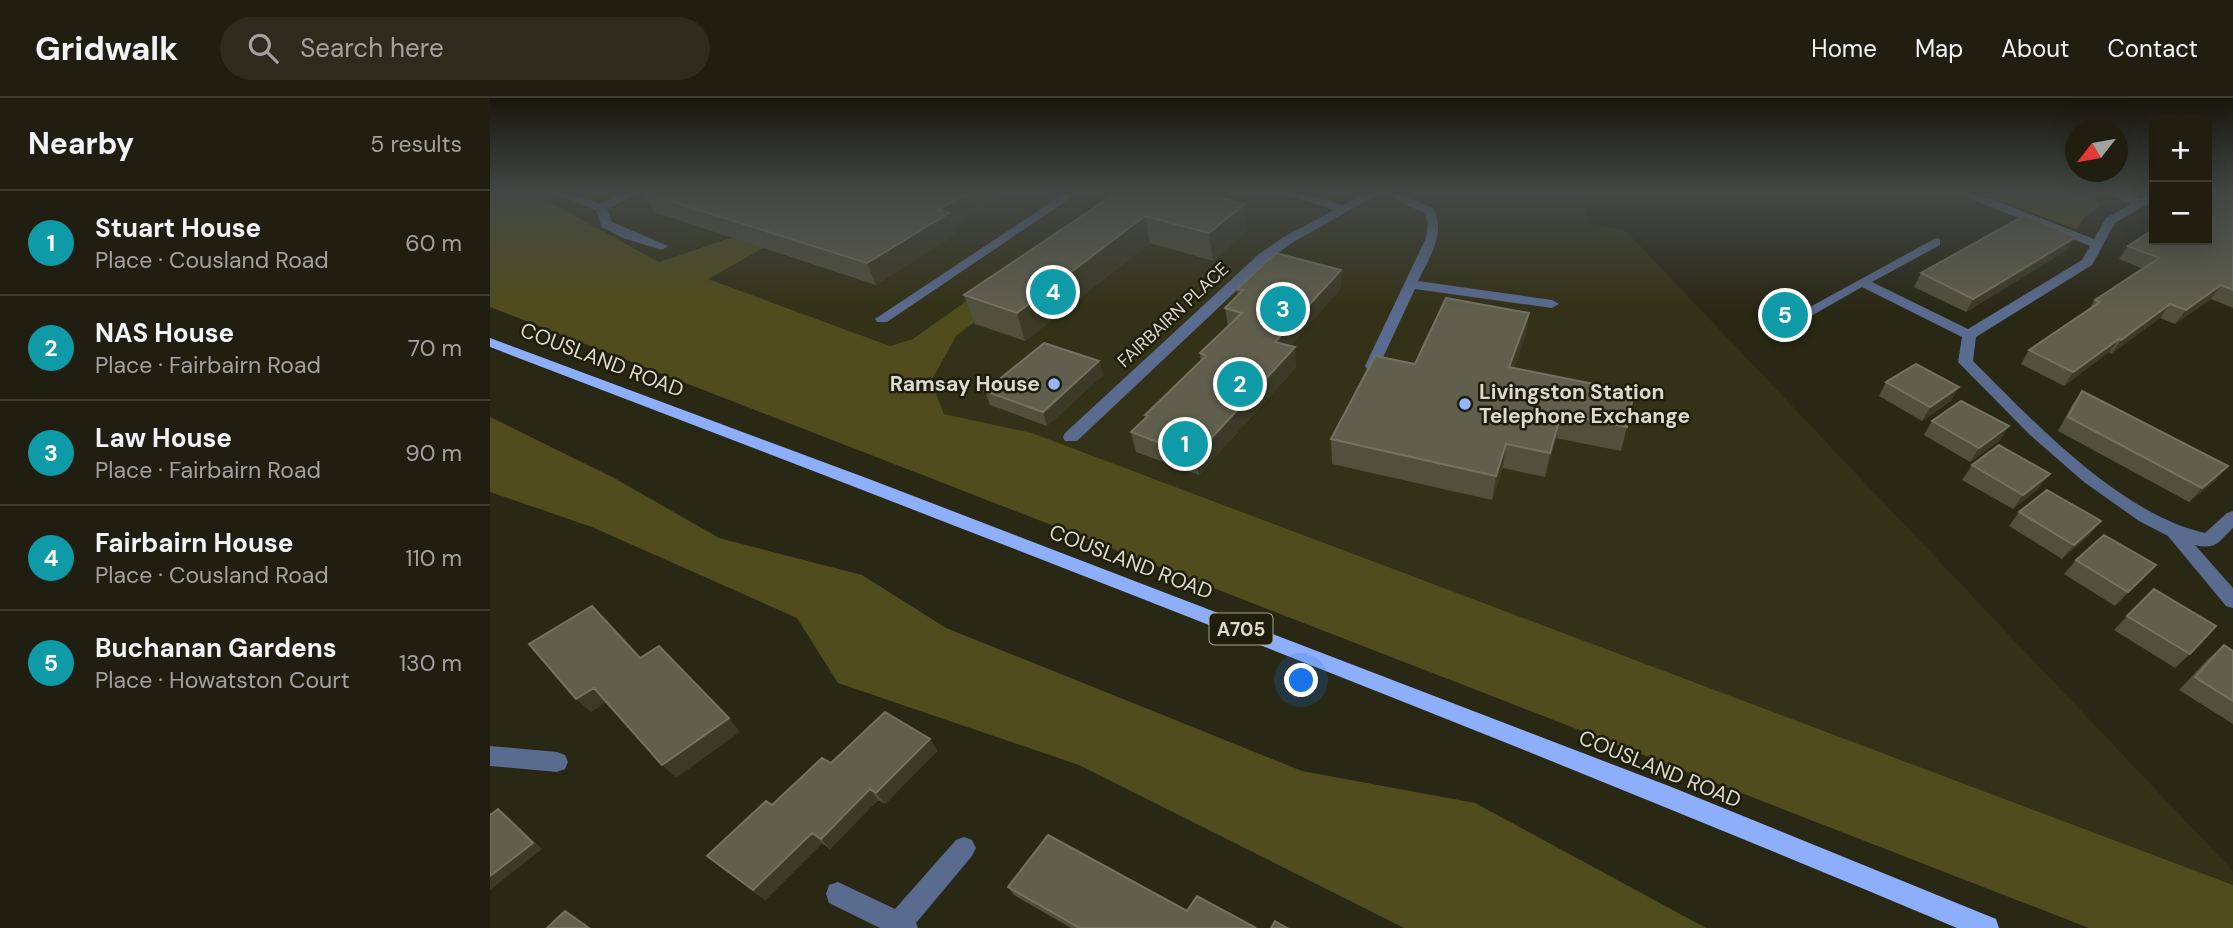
<!DOCTYPE html>
<html lang="en">
<head>
<meta charset="utf-8">
<style>
  :root { --surface:#1f1e10; --page:#2c2b1e; --text:#f1f3f6; --muted:#a1a29f; --line:#3c3c30; --accent:#97b6fd }
  body { margin:0; font-family:"DM Sans",sans-serif; background:var(--page); color:var(--text) }
  .controls { position:absolute; right:21px; top:21px; display:grid; overflow:hidden; border-radius:0px; box-shadow:0 7px 28px #0002 }
  .controls button { width:63px; height:63px; display:grid; place-items:center; padding:0; border:0; border-bottom:2px solid var(--line); background:var(--surface); color:var(--text); font:35px sans-serif }
  .compass { position:absolute; left:1575px; top:21px; width:63px; height:63px; border-radius:50%; background:var(--surface); box-shadow:0 7px 28px #0002; rotate:239deg }
  .you { position:absolute; left:812px; top:583px; width:24px; height:24px; margin:-18px; border:5px solid #fff; border-radius:50%; background:#1a73e8; box-shadow:0 0 0 10px #1a73e833 }
  .badge { display:grid; place-items:center; width:46px; height:46px; border-radius:50%; background:var(--accent); color:#fff; font-size:23px; font-weight:700 }
  .pin { position:absolute; translate:-50% -50%; border:4px solid #fff; box-shadow:0 2px 7px #0006 }
  .list { margin:0; padding:0; list-style:none }
  h2 { display:flex; justify-content:space-between; align-items:center; height:91px; margin:0; padding:0 28px; font-size:30px }
  h2 small { font-size:23px; font-weight:400; color:var(--muted) }
  .list li { display:grid; grid-template-columns:46px 1fr auto; gap:21px; align-items:center; box-sizing:border-box; height:105px; padding:0 28px; border-top:2px solid var(--line) }
  .list b { display:block; font-size:26px; white-space:nowrap }
  .list p { margin:0; font-size:23px; white-space:nowrap; color:var(--muted) }
  .list em { font-size:23px; font-style:normal; color:var(--muted) }
  .icon { flex:none; width:38px; height:38px; fill:none; stroke:currentColor; stroke-width:2; stroke-linecap:round; stroke-linejoin:round }
  .map { position:relative; flex:none; width:1743px; height:830px; overflow:hidden }
  header { display:flex; align-items:center; gap:42px; box-sizing:border-box; height:98px; padding:0 35px; background:var(--surface); border-bottom:2px solid var(--line) }
  header strong { font-size:33px }
  nav { display:flex; gap:38px; margin-inline-start:auto; font-size:24px }
  .search { width:490px; height:63px; background:var(--page); display:flex; align-items:center; gap:18px; box-sizing:border-box; padding:0 24px; border-radius:38px; color:var(--muted); font-size:26px }
  main { display:flex }
  aside { flex:1; background:var(--surface) }
  .map>svg:first-child { display:block }
  .built { fill:#333218 }
  .green { fill:#504c1d }
  .lines { fill:none; stroke-linecap:round; stroke-linejoin:round }
  .minor { fill:#5a6b90; fill-rule:evenodd }
  .major { fill:#8daefb; fill-rule:evenodd }
  .wall { fill:#51503d }
  .shaded-wall { fill:#3b3a26 }
  .building { fill:#605f4d; stroke:#737261; stroke-width:2 }
  .poi-dot { fill:#97b6fd; stroke:#1f1e0b; stroke-width:2.5 }
  .labels { text-anchor:middle; dominant-baseline:central; stroke-width:5; stroke-linejoin:round; paint-order:stroke }
  .far-street-label { font-size:18px; fill:#dbdacf; stroke:#1f1e0b }
  .shield { fill:#1f1e0b; stroke:#a3a294; stroke-width:2 }
  .shield-label { font-size:19px; font-weight:bold; fill:#dbdacf }
  .street-label { font-size:21px; fill:#dbdacf; stroke:#1f1e0b }
  .poi-label { font-size:21px; font-weight:bold; fill:#dbdacf; stroke:#1f1e0b; text-anchor:end }
</style>
</head>
<body>
<header>
<strong>Gridwalk</strong>
<div class="search"><svg class="icon" aria-label="search" viewBox="0 0 24 24"><circle cx="10" cy="10" r="6"/><path d="M15 15l6 6"/></svg>Search here</div>
<nav><a>Home</a><a>Map</a><a>About</a><a>Contact</a></nav>
</header>
<main>
<aside>
<h2>Nearby<small>5 results</small></h2>
<ul class="list">
<li><span class="badge" style="background:#0f9aa8">1</span><div><b>Stuart House</b><p>Place · Cousland Road</p></div><em>60 m</em></li>
<li><span class="badge" style="background:#0f9aa8">2</span><div><b>NAS House</b><p>Place · Fairbairn Road</p></div><em>70 m</em></li>
<li><span class="badge" style="background:#0f9aa8">3</span><div><b>Law House</b><p>Place · Fairbairn Road</p></div><em>90 m</em></li>
<li><span class="badge" style="background:#0f9aa8">4</span><div><b>Fairbairn House</b><p>Place · Cousland Road</p></div><em>110 m</em></li>
<li><span class="badge" style="background:#0f9aa8">5</span><div><b>Buchanan Gardens</b><p>Place · Howatston Court</p></div><em>130 m</em></li>
</ul>
</aside>
<div class="map">
<svg width="1743" height="830" viewBox="0 0 1743 830">
  <rect width="100%" height="100%" fill="#292815"/>
  <path class="built" d="M43,95H324L247,136L169,164Z
    M371,95H603L621,99L423,241L400,248L217,181Z
    M664,95H1091L1099,125L1136,133L1743,773V787L542,335L454,316L441,283L467,237Z"/>
  <path class="green" d="M0,95H43L169,164L371,95L218,181L400,248L423,241L621,99L602,95H664L467,237L441,283L454,316L542,335L1743,787V830H1599L0,209Z
    M1489,95H1594L1603,98L1610,108L1595,119L1586,131Z
    M0,319L124,380L229,440L372,477L456,530L812,673L985,705L1216,830H914L589,667L348,585L307,520L102,429L0,394Z"/>
  <g class="lines">
    <path class="minor" d="M63,95H79L110,106L134,95H149L117,111L122,124L178,148L172,152L133,140L112,129L106,112Z
      M575,95H588L397,224H387L385,221Z
      M792,95H810L853,107L876,95H890L800,146L779,162L587,343H575L573,339L575,335L769,156L792,140L844,112Z
      M892,95H907L943,110C957,135 939,160 928,183L1062,202L1069,206L1062,210L925,191L889,268L882,273L877,271L875,268L936,140L938,125L934,115Z
      M1478,95H1486L1604,141L1616,120L1641,106L1616,95H1632L1650,101L1664,95V102L1625,125L1602,167L1486,239L1483,263C1543,323 1630,416 1715,435L1737,415L1743,413V430C1728,444 1727,452 1705,447L1743,490V510L1736,508L1678,438L1649,423L1594,384L1540,337L1468,264L1472,239L1372,189L1321,218H1311L1309,215L1446,140L1450,141V147L1382,184L1478,231L1592,162L1600,148L1478,100Z
      M0,648L67,654L75,657L78,664L75,671L67,674L0,668Z
      M474,739L482,742L486,750L482,758L426,825L428,830H390L339,805L336,796L339,787L348,784L405,811L466,742Z"/>
    <path class="major" d="M0,240L379,381L1184,690L1506,821L1509,830H1467C982,626 491,437 0,249Z"/>
  </g>
  <path class="wall" d="M152,95H517L464,128L466,136L386,187L164,114Z
    M626,95L757,133L723,163L660,145L535,243L485,226L474,197Z
    M1743,95V210L1721,201L1685,226L1670,220L1621,256L1619,254L1574,288L1531,266L1539,252L1599,211L1605,202L1653,171L1629,161L1638,148Z
    M1586,139L1577,152L1476,214L1424,189L1431,175Z
    M851,190L800,248L806,269L709,377L646,354L641,334L655,321V317L711,263L710,255L738,228L735,210L748,197L747,191Z
    M1039,215L1035,239L1024,270L1137,329L1131,353L1066,340L1055,379L1013,370L1002,402L842,366L841,341L925,266Z
    M609,263L613,277L557,328L500,307L495,293Z
    M1396,284L1461,303L1432,323L1389,298Z
    M1592,293L1738,368L1725,383L1699,404L1568,333L1582,307Z
    M1442,323L1519,328L1509,343L1480,364L1434,337Z
    M1482,367L1549,390L1523,411L1472,382Z
    M1529,414L1611,423L1599,437L1572,461L1519,428Z
    M1586,462L1666,467L1625,508L1574,476Z
    M1637,518L1700,556L1685,570L1624,532Z
    M1734,547L1743,553V626L1689,592L1718,561Z
    M440,641L447,653L395,706L388,702L340,751L332,745L275,802L229,768L217,758L282,707L341,665Z
    M518,789L697,813L766,830H581L524,797Z"/>
  <path class="shaded-wall" d="M477,95H517L464,128L466,136L386,187L377,165L449,112Z
    M755,106L757,133L723,163L719,135Z
    M655,118L660,145L535,243L527,215Z
    M1586,139L1577,152L1476,214L1483,201Z
    M851,172V190L787,263L785,244Z
    M1731,187L1721,201L1685,226L1696,212Z
    M1680,206L1670,220L1621,256L1631,242Z
    M1039,215L1035,239L1016,293L1019,269Z
    M1629,241L1619,254L1574,288L1583,274Z
    M805,249L806,269L709,377L705,358Z
    M609,263L613,277L557,328L553,314Z
    M1469,289L1461,303L1432,323L1440,309Z
    M1071,316L1066,340L1055,379L1060,355Z
    M1519,328L1509,343L1480,364L1489,350Z
    M1016,346L1013,370L1002,402L1006,378Z
    M1738,368L1725,383L1699,404L1712,390Z
    M1560,376L1549,390L1523,411L1533,397Z
    M1611,423L1599,437L1572,461L1584,447Z
    M1666,467L1653,481L1625,508L1638,494Z
    M104,590L118,603L101,614L86,601Z
    M239,620L250,634L186,680L172,667Z
    M440,641L447,653L395,706L386,695Z
    M380,691L388,702L340,751L331,741Z
    M8,711L18,718L52,751L0,792V778Z
    M322,735L332,745L275,802L263,792Z"/>
  <path class="building" d="M155,95H477L449,112L459,115L377,165Z
    M626,95H711L755,106L719,135L655,118L527,215L474,197Z
    M1722,95H1743V192L1731,187L1696,212L1680,206L1631,242L1629,241L1583,274L1539,252L1610,204L1605,202L1669,160L1638,148L1664,131V142H1717V98Z
    M1535,117L1586,139L1483,201L1431,175Z
    M786,155L851,172L785,244L805,249L705,358L641,334L658,318L655,317L716,258L710,255L752,215L735,210L753,192L747,191Z
    M956,200L1039,215L1019,269L1144,294L1137,329L1071,316L1060,355L1016,346L1006,378L841,341L885,258L925,266Z
    M554,245L609,263L553,314L495,293Z
    M1426,266L1469,289L1440,309L1396,284Z
    M1592,293L1738,368L1712,390L1578,319Z
    M1471,303L1519,328L1489,350L1442,323Z
    M1509,347L1560,376L1533,397L1482,367Z
    M1557,392L1611,423L1584,447L1529,414Z
    M1614,437L1666,467L1638,494L1586,462Z
    M1664,491L1726,528L1700,556L1637,518Z
    M102,508L150,560L169,548L239,620L172,667L104,590L86,601L39,546Z
    M1734,547L1743,553V603L1705,579Z
    M395,614L440,641L386,695L380,691L331,741L322,735L263,792L217,758L276,703L282,707L332,660L341,665Z
    M8,711L43,745L0,778V717Z
    M558,737L697,813L707,798L766,830H590L518,789Z
    M75,813L99,830H57Z
    M785,823L797,830H781Z"/>
  <linearGradient id="sky" x2="0" y2="1"><stop stop-color="#17160c"/><stop offset="0.45" stop-color="#434846"/><stop offset="1" stop-color="#434846" stop-opacity="0"/></linearGradient>
  <rect width="1743" height="211" fill="url(#sky)"/>
  <g class="poi-dot">
    <circle cx="564" cy="286" r="7"/>
    <circle cx="975" cy="306" r="7"/>
  </g>
  <g class="labels">
    <g class="far-street-label">
      <text transform="translate(683 217) rotate(-43)">FAIRBAIRN PLACE</text>
    </g>
    <rect class="shield" x="719.5" y="515.5" width="63" height="31" rx="5"/>
    <g class="shield-label">
      <text x="751" y="531">A705</text>
    </g>
    <g class="street-label">
      <text transform="translate(112 262) rotate(21)">COUSLAND ROAD</text>
      <text transform="translate(641 464) rotate(21)">COUSLAND ROAD</text>
      <text transform="translate(1170 671) rotate(22)">COUSLAND ROAD</text>
    </g>
    <g class="poi-label">
      <text x="550" y="286">Ramsay House</text>
      <text x="989" y="294" text-anchor="start">Livingston Station<tspan x="989" dy="24">Telephone Exchange</tspan></text>
    </g>
  </g>
</svg>
<div class="controls">
<button>+</button>
<button>−</button>
</div>
<svg class="compass" viewBox="-18 -18 36 36"><path d="M0-13l5 13h-10z" fill="#e53935"/><path d="M0 13l5-13h-10z" fill="#a1a29f"/></svg>
<div class="you"></div>
<div class="pin badge" style="left:695px;top:346px;background:#0f9aa8">1</div>
<div class="pin badge" style="left:750px;top:286px;background:#0f9aa8">2</div>
<div class="pin badge" style="left:793px;top:211px;background:#0f9aa8">3</div>
<div class="pin badge" style="left:563px;top:194px;background:#0f9aa8">4</div>
<div class="pin badge" style="left:1295px;top:217px;background:#0f9aa8">5</div>
</div>
</main>
</body>
</html>
